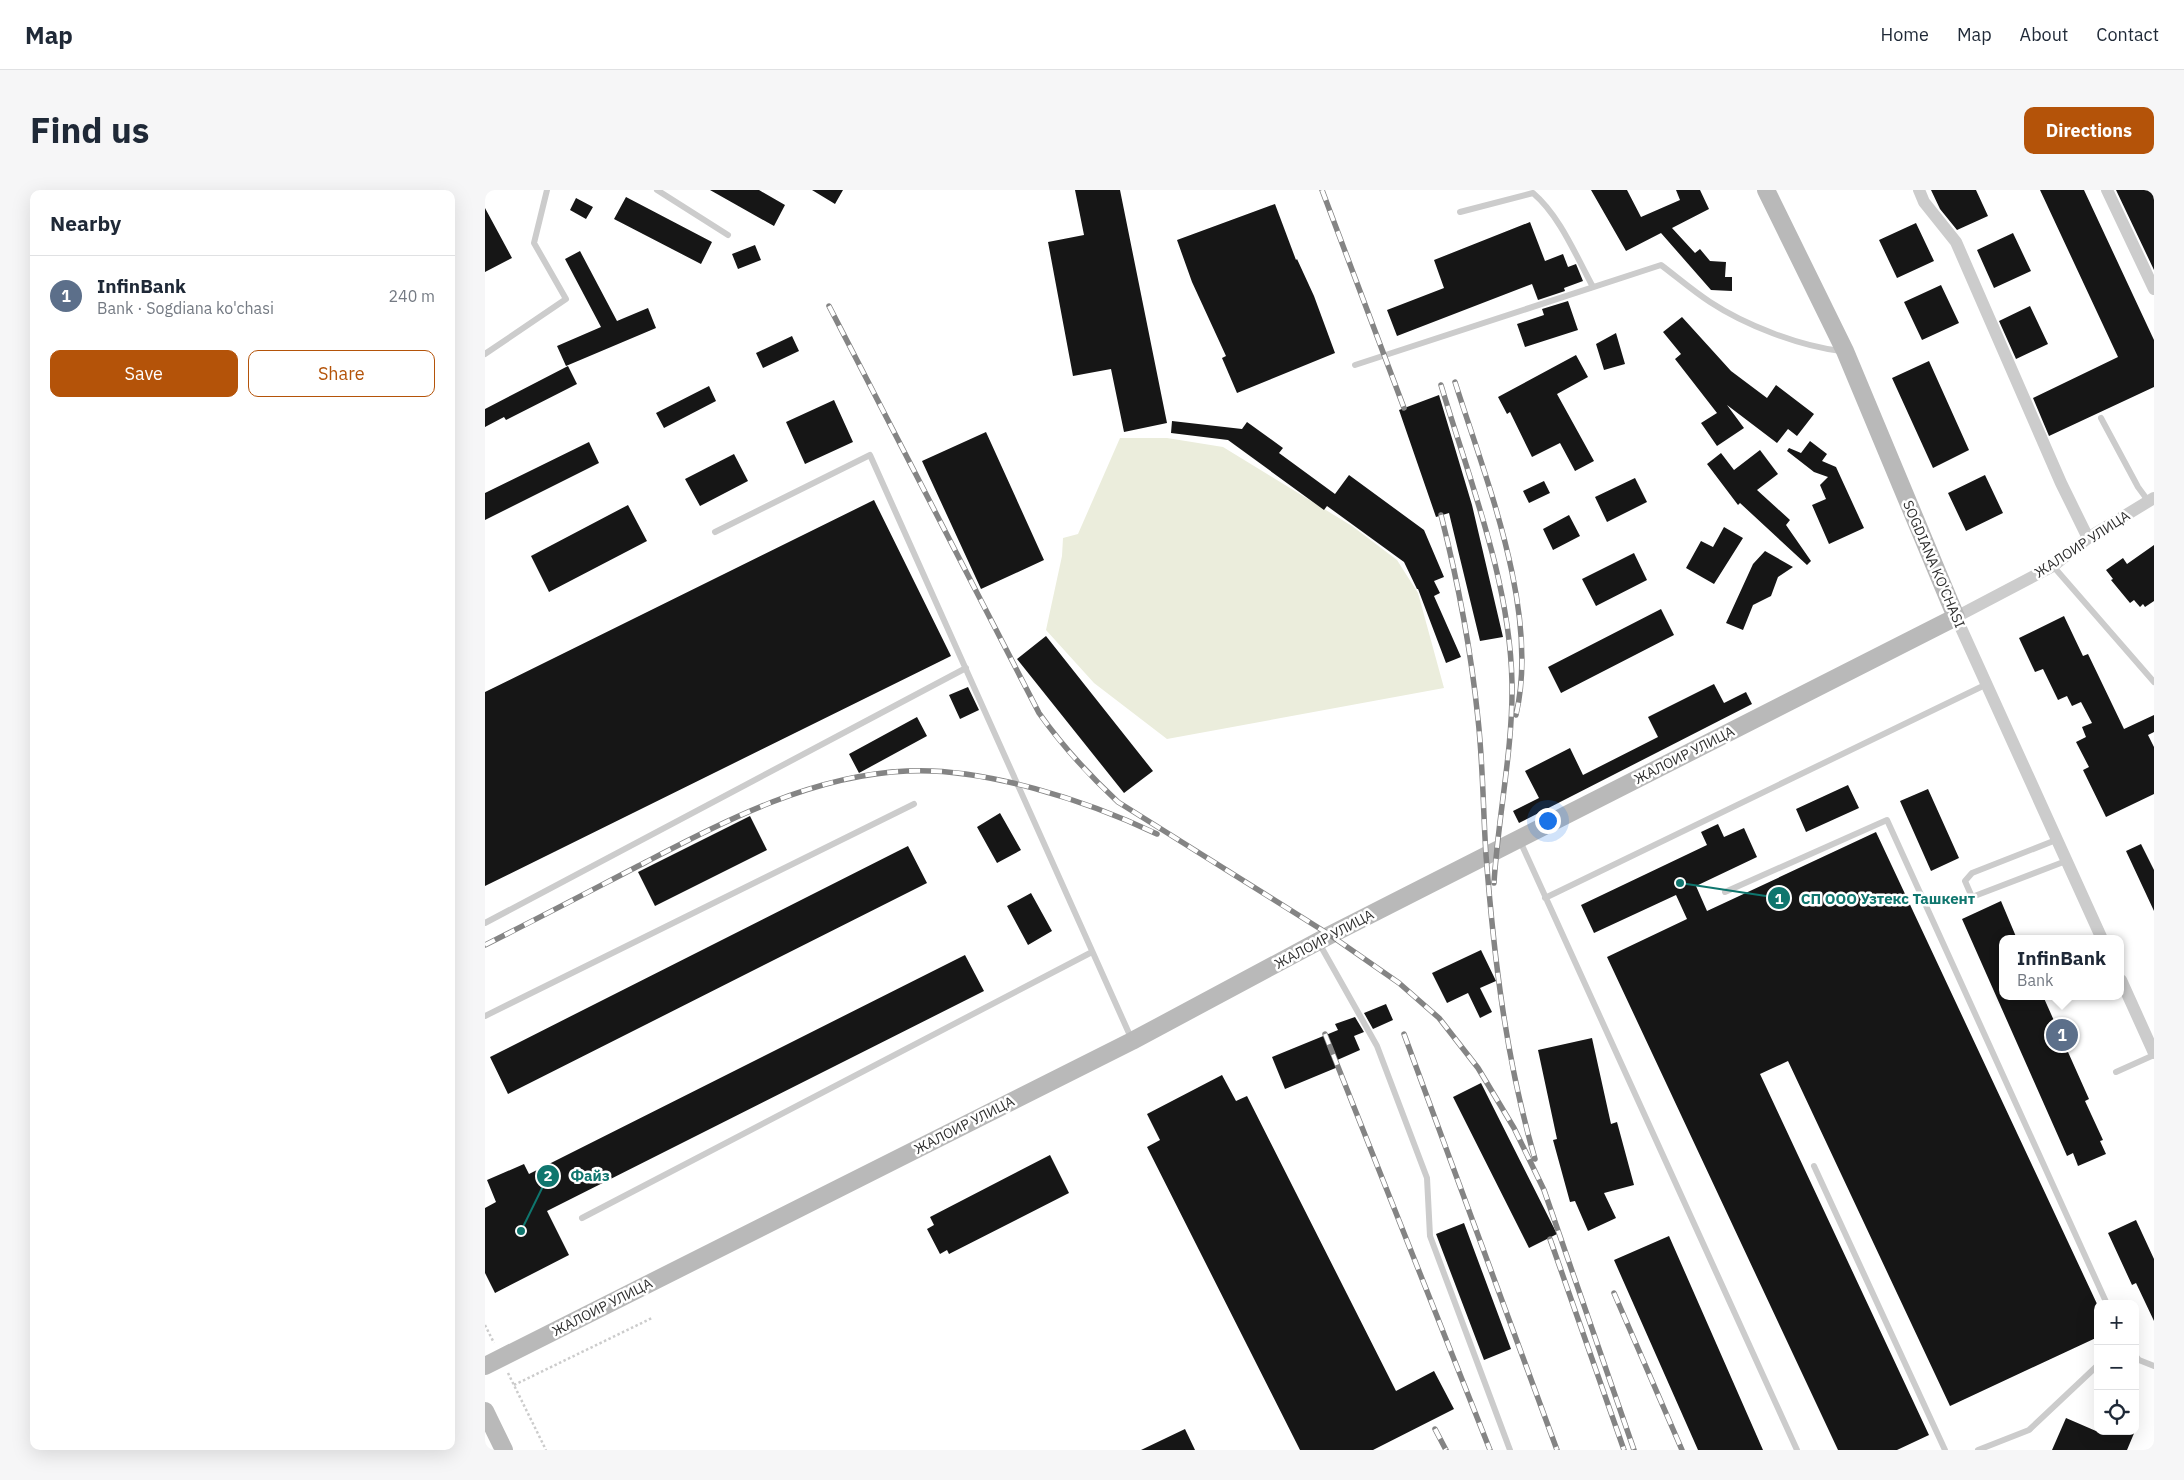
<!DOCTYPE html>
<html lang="en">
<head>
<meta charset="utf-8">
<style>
  :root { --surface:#fff; --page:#f6f6f7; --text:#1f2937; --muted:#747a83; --line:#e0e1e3; --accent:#b45309 }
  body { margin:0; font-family:"IBM Plex Sans",sans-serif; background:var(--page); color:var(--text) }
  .controls { position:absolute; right:15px; bottom:15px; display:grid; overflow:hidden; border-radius:10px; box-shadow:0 5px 20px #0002 }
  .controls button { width:45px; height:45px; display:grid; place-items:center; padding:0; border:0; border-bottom:1px solid var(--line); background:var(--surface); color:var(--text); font:25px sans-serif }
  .you { position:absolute; left:1062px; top:630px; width:18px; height:18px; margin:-12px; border:4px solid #fff; border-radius:50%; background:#1a73e8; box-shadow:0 0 0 8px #1a73e833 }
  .badge { display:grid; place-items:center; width:32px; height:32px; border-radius:50%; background:var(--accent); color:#fff; font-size:16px; font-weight:700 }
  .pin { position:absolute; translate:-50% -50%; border:2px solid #fff; box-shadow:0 1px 5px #0006 }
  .popup { position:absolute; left:1514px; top:745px; width:125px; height:65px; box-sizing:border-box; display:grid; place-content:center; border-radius:10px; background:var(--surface); filter:drop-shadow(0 1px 4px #0005); font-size:16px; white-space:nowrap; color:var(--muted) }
  .popup b { font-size:19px; color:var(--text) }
  .popup::after { content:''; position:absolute; left:50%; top:100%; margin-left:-10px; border:10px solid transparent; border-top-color:var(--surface) }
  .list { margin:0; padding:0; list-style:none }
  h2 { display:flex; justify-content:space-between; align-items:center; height:65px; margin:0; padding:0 20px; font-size:21px }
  h2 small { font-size:16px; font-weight:400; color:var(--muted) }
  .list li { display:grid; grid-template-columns:32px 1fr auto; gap:15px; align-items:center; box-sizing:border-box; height:80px; padding:0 20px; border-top:1px solid var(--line) }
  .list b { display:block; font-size:19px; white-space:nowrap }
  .list p { margin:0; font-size:16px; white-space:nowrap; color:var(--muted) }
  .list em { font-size:16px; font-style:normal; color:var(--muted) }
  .actions { display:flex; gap:10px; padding:15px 20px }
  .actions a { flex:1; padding:11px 0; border:1px solid var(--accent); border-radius:10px; text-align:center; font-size:18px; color:var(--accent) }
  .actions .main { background:var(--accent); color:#fff }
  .icon { flex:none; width:28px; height:28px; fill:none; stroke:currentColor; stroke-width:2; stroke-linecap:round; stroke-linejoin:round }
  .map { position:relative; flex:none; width:1669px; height:1260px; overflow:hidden; border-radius:10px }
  header { display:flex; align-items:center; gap:30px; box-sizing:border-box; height:70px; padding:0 25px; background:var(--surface); border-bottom:1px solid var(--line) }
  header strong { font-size:24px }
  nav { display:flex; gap:28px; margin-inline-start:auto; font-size:18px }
  .intro { display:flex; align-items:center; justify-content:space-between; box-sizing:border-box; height:120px; padding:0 30px }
  h1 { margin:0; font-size:35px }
  .button { padding:12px 22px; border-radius:10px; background:var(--accent); color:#fff; font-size:18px; font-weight:700 }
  main { display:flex; gap:30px; padding:0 30px }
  aside { flex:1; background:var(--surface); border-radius:10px; box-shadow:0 5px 20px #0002 }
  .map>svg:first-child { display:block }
  .green { fill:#ebeddc }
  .building { fill:#161616 }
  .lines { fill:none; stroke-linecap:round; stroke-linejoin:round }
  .path { stroke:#ccc; stroke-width:2.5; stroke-dasharray:2.5 2.5; stroke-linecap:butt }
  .lane { stroke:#ccc; stroke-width:6 }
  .street { stroke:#ccc; stroke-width:12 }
  .secondary { stroke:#b9b9b9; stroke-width:18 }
  .rail-casing { stroke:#848484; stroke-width:5.5 }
  .rail { stroke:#fff; stroke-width:4; stroke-dasharray:11; stroke-linecap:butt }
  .labels { text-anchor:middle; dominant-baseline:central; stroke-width:5; stroke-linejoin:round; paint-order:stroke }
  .street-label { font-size:14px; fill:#2f2f2f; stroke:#fff }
  .leader { fill:none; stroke:#0f766e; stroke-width:2 }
  .callout-dot { fill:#0f766e; stroke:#fff; stroke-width:2 }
  .mark-label { font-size:15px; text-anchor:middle; font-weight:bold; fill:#fff }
  .callout-label { font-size:15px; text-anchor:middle; font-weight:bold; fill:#0f766e; stroke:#fff; stroke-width:5; stroke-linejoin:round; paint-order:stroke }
</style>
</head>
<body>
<header>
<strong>Map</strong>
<nav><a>Home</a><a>Map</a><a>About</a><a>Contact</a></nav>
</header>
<div class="intro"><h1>Find us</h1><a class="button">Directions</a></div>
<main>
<aside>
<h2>Nearby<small></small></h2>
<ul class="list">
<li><span class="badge" style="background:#5c6f8a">1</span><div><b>InfinBank</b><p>Bank · Sogdiana ko'chasi</p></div><em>240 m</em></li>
</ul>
<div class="actions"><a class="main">Save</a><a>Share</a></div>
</aside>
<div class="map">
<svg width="1669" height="1260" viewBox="0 0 1669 1260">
  <rect width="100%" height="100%" fill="#fff"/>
  <path class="green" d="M635,248H682L738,257L867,336L912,370L933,403L959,498L682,549L609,493L561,440L577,366L578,348L593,344Z"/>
  <path class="building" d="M225,0H274L300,15L289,36Z
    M327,0H358L350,14Z
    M590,0H635L682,233L639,242L626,179L588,186L563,52L599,45Z
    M1106,0H1142L1156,27L1195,10L1191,0H1215L1224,19L1187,38L1210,63L1215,59L1225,71L1241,72L1240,87H1247V101L1226,100L1176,43L1141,61Z
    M1446,0H1491L1503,26L1472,40L1455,19Z
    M1555,0H1599L1669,150V197L1564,246L1548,208L1633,167Z
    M1631,0H1669V80Z
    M141,7L227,52L216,74L129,29Z
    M91,8L108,17L101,29L85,20Z
    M790,14L811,70L812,69L829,106L850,163L752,203L737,168L741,166L707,92L692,50Z
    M0,18L27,68L0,82Z
    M1045,32L1060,71L1078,64L1083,77L1091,74L1098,91L1079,98L1080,101L1053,110L1047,94L912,146L902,120L959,98L949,70Z
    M1431,33L1449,71L1412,88L1394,50Z
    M1528,43L1546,81L1509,98L1492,60Z
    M270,55L276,70L253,79L247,64Z
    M95,61L132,131L163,118L171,138L81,176L72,156L116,137L80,69Z
    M1456,95L1474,133L1437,150L1419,112Z
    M1083,111L1093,140L1040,157L1032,134L1059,125L1057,119Z
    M1545,116L1563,154L1531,169L1514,131Z
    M1197,127L1246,181L1282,208L1291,195L1329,224L1312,246L1303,239L1292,253L1242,215L1259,238L1232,256L1216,233L1232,223L1190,169L1196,164L1178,142Z
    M1131,143L1140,174L1119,180L1111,154Z
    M307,146L314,161L278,178L271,163Z
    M1091,165L1103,187L1072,204L1109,271L1090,281L1075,253L1047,267L1025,222L1022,224L1013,207Z
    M1444,171L1484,260L1448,278L1407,188Z
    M83,176L92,194L21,230L19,227L0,237V219Z
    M224,196L231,211L179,238L171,223Z
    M954,205L987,315L1018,447L995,451L964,323L951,327L914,220Z
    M349,210L368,252L320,274L301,232Z
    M687,231L757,239L762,232L798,258L794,263L850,304L864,285L939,340L959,387L949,391L955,403L949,406L976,467L961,473L933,399H932L919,372L842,316L839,320L743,250L686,243Z
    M501,242L559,370L496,399L437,271Z
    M1325,251L1342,264L1337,271L1351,277L1379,338L1344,354L1327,315L1341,309L1335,295L1343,287L1329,282L1302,261L1304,258L1316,263Z
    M104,252L114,273L0,330V303Z
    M1275,260L1293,284L1272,300L1305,330L1301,335L1326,371L1322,375L1255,313L1253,315L1222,274L1236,263L1249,280Z
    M249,264L263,291L215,316L200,289Z
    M1500,285L1518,323L1481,341L1463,303Z
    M1150,288L1162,312L1122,332L1110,307Z
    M1059,291L1065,303L1044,313L1038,301Z
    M389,310L466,466L0,696V502Z
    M143,315L162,351L64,402L46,366Z
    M1084,325L1095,346L1068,360L1058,339Z
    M1239,337L1258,348L1229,394L1201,378L1216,351L1228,357Z
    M1669,355V411L1660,417L1658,414L1655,417L1649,410L1645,413L1626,390L1628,389L1621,380L1638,368L1642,374Z
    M1280,361L1308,377L1293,387L1286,406L1268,415L1258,440L1241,433L1268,374Z
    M1149,363L1162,390L1111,416L1097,389Z
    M1176,419L1189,445L1076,503L1063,477Z
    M1579,426L1598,466L1603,464L1639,539L1669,525V542L1663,545L1669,557V604L1621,627L1598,580L1604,577L1591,552L1601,547L1597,537L1607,533L1596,512L1587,516L1582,506L1573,510L1558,479L1550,482L1534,448Z
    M561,446L668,581L639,603L532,469Z
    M1229,494L1239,513L1261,502L1267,514L1034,633L1028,621L1054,608L1040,581L1085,558L1098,585L1173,547L1163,527Z
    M483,497L494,520L475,529L464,505Z
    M432,527L442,546L374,583L364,564Z
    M1363,595L1374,618L1321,642L1311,619Z
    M1443,599L1474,668L1446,681L1415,611Z
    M515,623L536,660L512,673L492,637Z
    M265,626L282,660L170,716L153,682Z
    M1233,634L1239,647L1259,638L1272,667L1211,696L1222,721L1391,642L1613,1116V1147L1465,1216L1303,871L1275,884L1444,1245L1412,1260H1353L1122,767L1202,729L1191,705L1109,743L1096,715L1222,655L1216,642Z
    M1656,654L1669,680V721L1641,661Z
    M423,656L442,693L23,904L5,867Z
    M546,703L567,741L543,755L522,716Z
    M1516,711L1532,749H1518V806H1558L1604,909L1600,911L1618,950L1615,951L1621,964L1593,976L1588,963L1582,966L1477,729Z
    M996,760L1011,791L995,798L1007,822L995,828L983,803L962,813L947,783Z
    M480,765L499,801L62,1021L84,1065L10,1103L0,1083V1018L11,1012L2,990L39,974L44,984Z
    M901,814L908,830L888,839L879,823Z
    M870,827L879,842L869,846L875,860L850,871L853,877L800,899L787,867L853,840L850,834Z
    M1107,848L1126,934L1132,932L1149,995L1119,1003L1131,1028L1103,1041L1090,1011L1085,1012L1068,950L1072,949L1053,860Z
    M737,885L751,911L762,906L911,1201L949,1181L969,1219L888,1260H815L662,957L675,950L662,924Z
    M996,893L1072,1044L1044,1058L968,907Z
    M565,965L584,1003L464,1064L462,1060L455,1064L442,1039L449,1035L445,1027Z
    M1651,1030L1669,1069V1131L1651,1093L1647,1095L1623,1043Z
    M979,1033L1026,1159L999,1170L951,1044Z
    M1184,1046L1278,1260H1213L1129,1070Z
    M1581,1228L1611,1241H1650L1642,1260H1567Z
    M700,1239L710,1260H656Z"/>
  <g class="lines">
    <path class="path" d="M0,1135L9,1153
      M23,1183L61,1260
      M29,1195L167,1128"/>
    <path class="lane" d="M172,0L243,45
      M975,22L1048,3C1075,26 1091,66 1108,97
      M0,164L81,109L49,53L62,0
      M870,175L1176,75C1192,87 1208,101 1225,112C1260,135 1314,156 1356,161
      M1616,228L1653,297L1664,312
      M230,342L385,265L647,850
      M1568,376L1669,492
      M1571,650L1487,683L1480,691L1487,707L1581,671
      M1035,651L1312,1260
      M1240,702L1402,630L1622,1114
      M1060,708L1500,495
      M0,733L481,478
      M834,753L892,856L942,988L945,1046L1025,1260
      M0,826L429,614
      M1631,882L1669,865
      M1329,976L1460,1260
      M97,1028L607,762
      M1650,1165L1654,1170L1669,1176
      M1493,1260L1544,1240L1613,1175"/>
    <path class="street" d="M1434,0L1439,12L1471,52L1576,293L1603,348
      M1622,0L1669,99
      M1617,749L1471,427L1568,376L1603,348L1669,308
      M1636,790L1669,863"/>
    <path class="secondary" d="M0,1176L647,851L845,745L1471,427L1360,161L1281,0
      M0,1221L19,1260"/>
    <g class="rail-casing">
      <path id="rail" d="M837,0L919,218
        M344,116L554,523C578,557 603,584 633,612L845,745L914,793L954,828L993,878L1029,938L1059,1000L1149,1260
        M970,192C1001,290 1055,422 1031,525
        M956,195C985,292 1025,391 1027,493C1028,560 1013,626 1009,693
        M956,325C973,392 986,460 993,529C998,574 998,619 1001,665C1009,768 1021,870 1050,969
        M0,755C54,728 107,700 161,672C242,630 328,585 422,581C499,577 603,611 672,644
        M840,844L1005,1260
        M919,844L1072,1260
        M1065,1049L1139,1260
        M1129,1103L1197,1260
        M950,1239L961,1260"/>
    </g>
    <use href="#rail" class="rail"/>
  </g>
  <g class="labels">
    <g class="street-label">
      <text transform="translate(1597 354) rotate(-33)">ЖАЛОИР УЛИЦА</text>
      <text transform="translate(1449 374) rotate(67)">SOGDIANA KO'CHASI</text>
      <text transform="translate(1199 565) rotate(-27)">ЖАЛОИР УЛИЦА</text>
      <text transform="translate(839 749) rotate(-28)">ЖАЛОИР УЛИЦА</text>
      <text transform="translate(479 935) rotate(-27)">ЖАЛОИР УЛИЦА</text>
      <text transform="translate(117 1117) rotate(-27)">ЖАЛОИР УЛИЦА</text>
    </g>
  </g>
  <path class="leader" d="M1195 693L1294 708M36 1041L63 986"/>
  <g class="callout-dot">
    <circle cx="1195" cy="693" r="5"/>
    <circle cx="36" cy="1041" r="5"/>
    <circle cx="1294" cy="708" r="12"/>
    <circle cx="63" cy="986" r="12"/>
  </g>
  <g class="mark-label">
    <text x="1294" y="714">1</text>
    <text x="63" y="991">2</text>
  </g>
  <g class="callout-label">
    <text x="1403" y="714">СП ООО Узтекс Ташкент</text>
    <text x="105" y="991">Файз</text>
  </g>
</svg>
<div class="controls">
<button>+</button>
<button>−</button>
<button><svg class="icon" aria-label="locate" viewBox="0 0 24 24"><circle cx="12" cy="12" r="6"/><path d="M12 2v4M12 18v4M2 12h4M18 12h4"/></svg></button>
</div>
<div class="you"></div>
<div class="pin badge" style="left:1577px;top:845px;background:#5c6f8a">1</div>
<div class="popup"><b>InfinBank</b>Bank</div>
</div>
</main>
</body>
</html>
